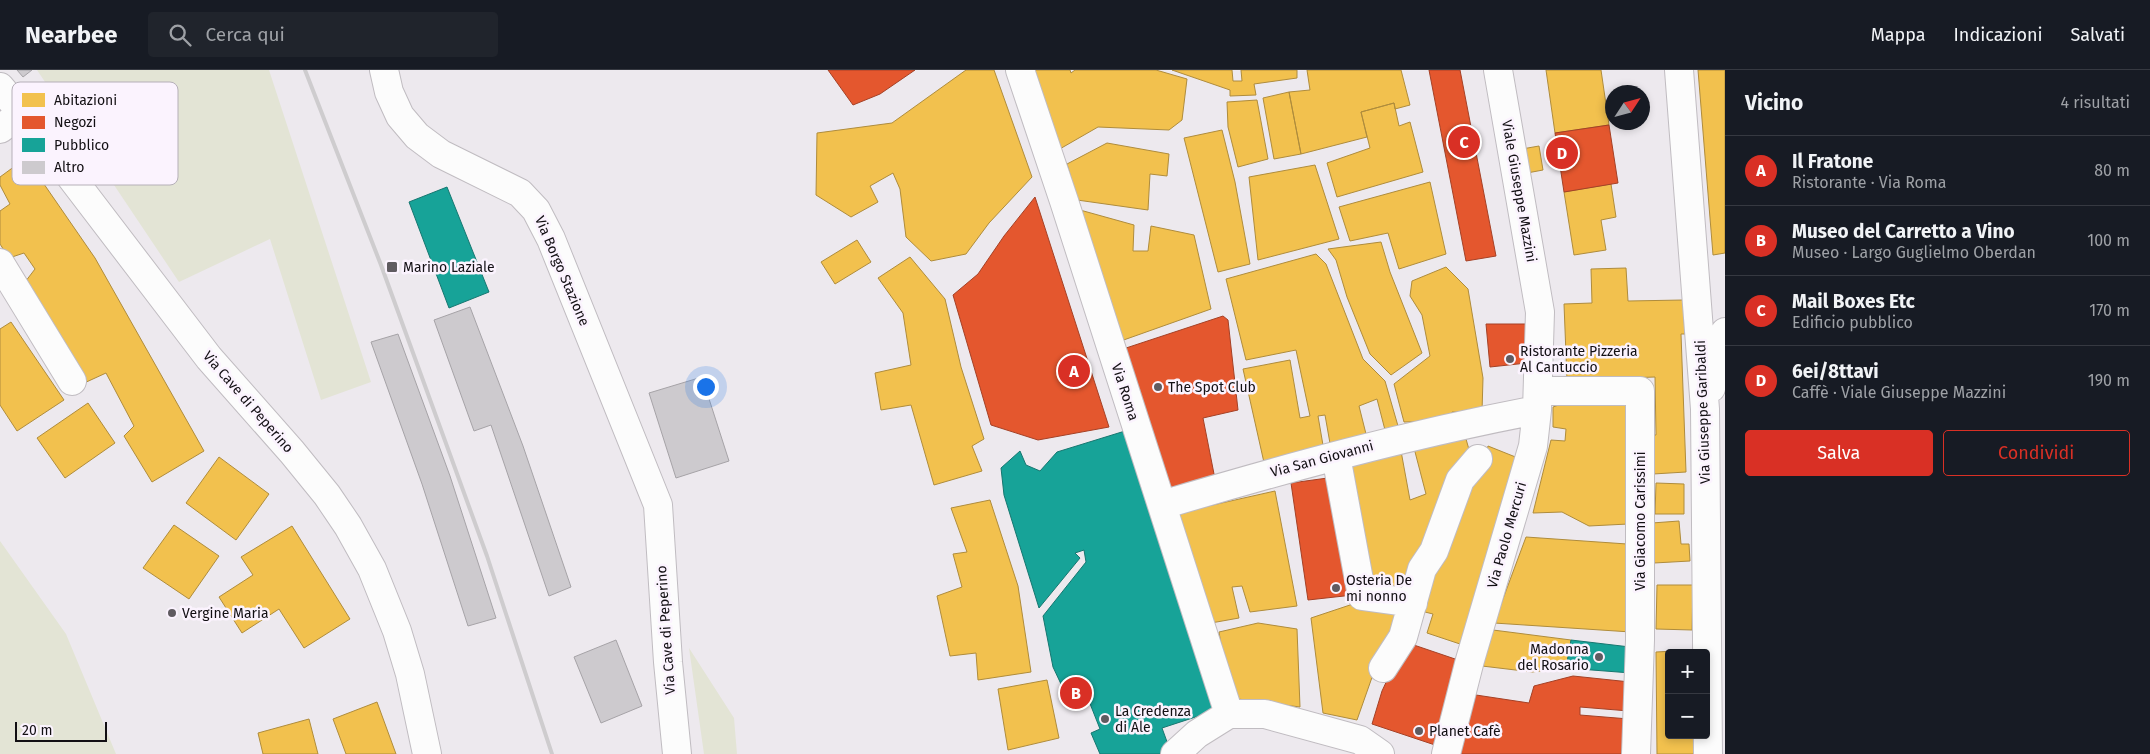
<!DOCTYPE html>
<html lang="it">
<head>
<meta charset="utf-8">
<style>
  :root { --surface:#171b24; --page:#20242c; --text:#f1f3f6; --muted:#9ea1a6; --line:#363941; --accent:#d93025 }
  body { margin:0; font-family:"Fira Sans",sans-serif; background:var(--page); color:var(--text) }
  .controls { position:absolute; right:15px; bottom:15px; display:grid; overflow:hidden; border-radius:5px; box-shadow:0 2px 8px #0003 }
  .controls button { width:45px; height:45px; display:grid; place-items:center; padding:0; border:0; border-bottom:1px solid var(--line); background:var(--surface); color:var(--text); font:25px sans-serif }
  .compass { position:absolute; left:1605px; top:15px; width:45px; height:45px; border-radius:50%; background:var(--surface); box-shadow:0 2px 8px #0003; rotate:54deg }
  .scale { position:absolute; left:15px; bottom:12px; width:92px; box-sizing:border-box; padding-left:5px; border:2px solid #120f13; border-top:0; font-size:14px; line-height:18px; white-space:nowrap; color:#120f13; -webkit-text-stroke:4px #fbf3fe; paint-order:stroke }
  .you { position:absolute; left:705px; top:316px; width:18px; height:18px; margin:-12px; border:4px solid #fff; border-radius:50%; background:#1a73e8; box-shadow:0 0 0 8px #1a73e833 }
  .badge { display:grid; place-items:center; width:32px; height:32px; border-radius:50%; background:var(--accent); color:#fff; font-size:16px; font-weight:700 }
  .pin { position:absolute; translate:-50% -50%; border:2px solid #fff; box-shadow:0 1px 5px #0006 }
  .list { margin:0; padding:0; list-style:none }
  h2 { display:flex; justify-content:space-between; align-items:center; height:65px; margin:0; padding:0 20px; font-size:21px }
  h2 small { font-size:16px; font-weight:400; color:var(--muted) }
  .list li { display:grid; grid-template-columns:32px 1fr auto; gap:15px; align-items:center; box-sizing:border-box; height:70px; padding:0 20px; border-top:1px solid var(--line) }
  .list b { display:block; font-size:19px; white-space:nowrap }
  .list p { margin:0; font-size:16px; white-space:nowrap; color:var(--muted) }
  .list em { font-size:16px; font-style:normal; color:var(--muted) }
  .actions { display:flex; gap:10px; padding:15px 20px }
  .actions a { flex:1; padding:11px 0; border:1px solid var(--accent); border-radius:5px; text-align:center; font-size:18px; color:var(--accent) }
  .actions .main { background:var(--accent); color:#fff }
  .icon { flex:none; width:28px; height:28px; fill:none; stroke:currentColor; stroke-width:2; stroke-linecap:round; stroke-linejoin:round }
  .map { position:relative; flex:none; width:1725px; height:684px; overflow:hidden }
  header { display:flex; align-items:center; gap:30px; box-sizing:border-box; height:70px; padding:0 25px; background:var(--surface); border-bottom:1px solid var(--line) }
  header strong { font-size:24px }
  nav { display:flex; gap:28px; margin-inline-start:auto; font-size:18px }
  .search { width:350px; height:45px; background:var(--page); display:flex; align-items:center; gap:12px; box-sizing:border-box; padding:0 18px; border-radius:5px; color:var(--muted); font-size:19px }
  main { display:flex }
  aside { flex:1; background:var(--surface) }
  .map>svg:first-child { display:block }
  .green { fill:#e3e4d5 }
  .homes { fill:#f2c14e; stroke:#af8c3c }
  .shops { fill:#e4572e; stroke:#a54126 }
  .public { fill:#17a398; stroke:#167770 }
  .building { fill:#cdcace; stroke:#a6a3a7 }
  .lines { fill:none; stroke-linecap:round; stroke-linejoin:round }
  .minor-casing { stroke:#c0bcc1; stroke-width:30 }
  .minor { stroke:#fcfcfc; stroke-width:28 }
  .rail { stroke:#ceccce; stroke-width:4 }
  .poi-dot { fill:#5f5b60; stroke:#fbf3fe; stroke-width:2 }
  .labels { text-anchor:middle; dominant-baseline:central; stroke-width:5; stroke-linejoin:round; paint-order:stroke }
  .street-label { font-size:14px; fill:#120f13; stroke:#fbf3fe }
  .poi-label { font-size:14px; fill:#120f13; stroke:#fbf3fe; text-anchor:start }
  .key { fill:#fbf3fe; stroke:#b5afb8; stroke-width:1 }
  .key-label { font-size:14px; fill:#120f13 }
</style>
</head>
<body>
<header>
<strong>Nearbee</strong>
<div class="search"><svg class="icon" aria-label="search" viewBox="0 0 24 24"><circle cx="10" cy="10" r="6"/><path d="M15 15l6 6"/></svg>Cerca qui</div>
<nav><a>Mappa</a><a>Indicazioni</a><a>Salvati</a></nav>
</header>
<main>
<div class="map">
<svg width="1725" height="684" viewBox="0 0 1725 684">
  <rect width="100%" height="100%" fill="#ede9ee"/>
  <path class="green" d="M37,0H269L371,312L321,330L270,169L179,212Z
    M0,471L66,564L116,684H0Z
    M689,578L734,648L737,684H704Z"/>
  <path class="homes" d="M966,0H994L1032,107L989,153L966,184L931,191L906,167L900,119L893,103L870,116L878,132L851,147L816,125L817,63L892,53Z
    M1035,0H1070L1071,3L1075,0H1156L1187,9L1182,50L1169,60L1098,57L1058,80Z
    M1172,0H1232L1233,11H1242L1241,0H1297V8L1254,14L1256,25L1230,26V20Z
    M1307,0H1401L1410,35L1395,39L1394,33L1361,42L1367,67L1301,84L1289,22L1310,20Z
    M1546,0H1601L1609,55L1555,63Z
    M1698,0H1725V183L1713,185Z
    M1289,22L1301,84L1274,89L1263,28Z
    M1257,30L1268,89L1238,97L1228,57L1227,32Z
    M1394,33L1399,56L1410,52L1423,102L1337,127L1327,93L1370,78L1361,42Z
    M1222,60L1235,112L1250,194L1218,202L1184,68Z
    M1107,73L1169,84L1167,106L1150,104L1148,140L1077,130L1067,94Z
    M1539,76L1543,100L1527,103L1522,79Z
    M26,88L95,188L204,381L152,412L124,366L134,356L106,303L82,314L22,216L35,199L24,183L9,188L0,174V141L10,134L0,115V107Z
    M1315,95L1339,169L1258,190L1249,107Z
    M1430,112L1446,184L1399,199L1388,163L1350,171L1339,137Z
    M1611,114L1616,147L1601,150L1606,180L1574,185L1564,122Z
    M1080,140L1134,155L1133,181H1148L1151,156L1194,165L1211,239L1118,272Z
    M857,170L871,192L835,214L821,192Z
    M1381,172L1390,202L1422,283L1391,305L1370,284L1347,227L1336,190L1328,179Z
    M1316,184L1326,194L1363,289L1385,311L1398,356L1385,360L1377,329L1359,336L1367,368L1331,379L1325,345L1318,346L1324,381L1265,397L1243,299L1290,290L1300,348L1310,346L1296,280L1246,290L1226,209Z
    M910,187L945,229L961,297L984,369L972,376L982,401L934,415L911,335L881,340L875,303L911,295L903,243L878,208Z
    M1446,197L1468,219L1483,308L1482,342H1452L1453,351L1404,352L1394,314L1430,286L1422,245L1410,226L1412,211Z
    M1626,198L1628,231L1683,230L1685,264H1681L1686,402L1653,404L1652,365H1656L1655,307L1567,310L1564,234L1592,233L1591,199Z
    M11,252L64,330L17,361L0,335V259Z
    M1575,329L1628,335V454L1589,456L1562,442L1533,443L1551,370L1565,371L1566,359L1553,357V337Z
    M88,333L115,373L65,408L37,368Z
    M1466,369L1472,390L1403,525L1368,518L1347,398L1401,381L1410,430L1426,424L1414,378Z
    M1488,376L1518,388L1463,575L1427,563L1433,544L1421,541L1430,491L1484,392Z
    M219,387L269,424L236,470L186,433Z
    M1656,413L1684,414V444H1655Z
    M1275,421L1297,536L1250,542L1242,516L1232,517L1239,548L1211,553L1177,443Z
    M990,430L1018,516L1031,602L978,610L976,583L950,586L937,526L962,517L953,484L967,482L951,438Z
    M1679,451L1681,474H1689L1690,491L1654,493L1652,453Z
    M174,455L219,486L189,529L143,498Z
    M292,456L350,549L304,578L279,539L242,563L219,527L253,505L241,487Z
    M1526,467L1627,474L1631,562L1494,553Z
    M1657,515H1693L1692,560L1656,559Z
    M1368,529L1404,540L1376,596L1357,650L1323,643L1311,548Z
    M1258,553L1297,559L1300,637L1230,628L1219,562Z
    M1493,560L1571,570L1566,598L1532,602L1482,596Z
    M1696,580V583H1669V665H1699V684H1657L1656,582Z
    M1047,610L1059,668L1008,680L998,619Z
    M377,632L396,684H346L333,649Z
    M309,649L318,684H263L258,663Z"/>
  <path class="shops" d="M828,0H915L880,24L853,35Z
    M1429,0H1460L1496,186L1466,191Z
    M1609,55L1618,113L1564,122L1555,63Z
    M1035,127L1109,357L1038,370L991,355L953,225L978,204L1004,166Z
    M1223,246L1228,250L1238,340L1203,348L1215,409L1165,425L1120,280Z
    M1486,254H1526L1527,293L1490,297Z
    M1335,407L1353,525L1308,530L1291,413Z
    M1405,572L1458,590L1435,675L1372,654L1382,621Z
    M1573,606L1630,612L1629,641L1580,637V645L1629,649L1630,684H1459L1476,625L1529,633L1534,616Z"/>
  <path class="public" d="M447,117L489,222L449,238L409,132Z
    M1125,361L1220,639L1162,658L1170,680L1161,684H1100L1091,663L1100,659L1087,626L1069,631L1053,597L1043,546L1086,492L1084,480L1075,483L1080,488L1039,538L1004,425L1001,398L1020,381L1026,395L1040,401L1057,382Z
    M1571,570L1630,577L1631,603L1566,598Z"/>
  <path class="building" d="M17,0H32L23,7Z
    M470,237L523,376L571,517L549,526L491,355L474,361L434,250Z
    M398,264L450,406L496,548L468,556L422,414L371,272Z
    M702,307L729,391L676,408L649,323Z
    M616,570L642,636L601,653L574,587Z"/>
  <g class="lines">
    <g class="minor-casing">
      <path id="minor" d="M384,0L389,22L400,46L417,66L441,84L520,123L536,140L551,169L658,435L668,592L677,684
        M1020,0L1064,131L1229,644
        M1679,0L1705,339L1708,684
        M0,17L22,43L209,288L292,382L327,425L348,456L372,499L397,561L410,604L427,684
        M0,59L22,43
        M0,193L72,311
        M1711,318L1725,262
        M1538,321H1640V570L1636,684
        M1336,386L1362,526L1413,533
        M1162,435C1286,398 1410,364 1537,340
        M1383,598L1403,567L1422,499L1434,481L1460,410L1478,389
        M1229,644H1265L1360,670L1380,684
        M1175,684L1197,664L1229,644
        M1446,684L1470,590L1533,376L1537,340L1540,242L1498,0"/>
    </g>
    <use href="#minor" class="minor"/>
    <path class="rail" d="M305,0L381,195L487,486L552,684"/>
  </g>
  <g class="poi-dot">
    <rect x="386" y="191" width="12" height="12" rx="2.5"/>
    <circle cx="1510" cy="289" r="5"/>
    <circle cx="1158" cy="317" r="5"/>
    <circle cx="1336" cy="518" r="5"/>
    <circle cx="172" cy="543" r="5"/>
    <circle cx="1599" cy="587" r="5"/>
    <circle cx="1105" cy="649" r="5"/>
    <circle cx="1419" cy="661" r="5"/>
  </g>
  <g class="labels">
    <g class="street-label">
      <text transform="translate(1519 121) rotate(80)">Viale Giuseppe Mazzini</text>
      <text transform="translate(562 201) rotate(67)">Via Borgo Stazione</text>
      <text transform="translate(1125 322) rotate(72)">Via Roma</text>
      <text transform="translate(248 332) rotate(49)">Via Cave di Peperino</text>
      <text transform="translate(1703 342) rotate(-92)">Via Giuseppe Garibaldi</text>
      <text transform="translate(1322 389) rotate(-15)">Via San Giovanni</text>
      <text transform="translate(1640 451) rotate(-90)">Via Giacomo Carissimi</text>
      <text transform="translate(1507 465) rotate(-74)">Via Paolo Mercuri</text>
      <text transform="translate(666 560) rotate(-94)">Via Cave di Peperino</text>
    </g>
    <g class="poi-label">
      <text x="403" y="197">Marino Laziale</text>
      <text x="1520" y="281">Ristorante Pizzeria<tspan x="1520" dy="16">Al Cantuccio</tspan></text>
      <text x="1168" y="317">The Spot Club</text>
      <text x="1346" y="510">Osteria De<tspan x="1346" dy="16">mi nonno</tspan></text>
      <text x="182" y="543">Vergine Maria</text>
      <text x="1589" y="579" text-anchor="end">Madonna<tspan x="1589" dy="16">del Rosario</tspan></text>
      <text x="1115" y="641">La Credenza<tspan x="1115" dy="16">di Ale</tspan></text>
      <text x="1429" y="661">Planet Cafè</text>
    </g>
  </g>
  <rect x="12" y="12" width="166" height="103" rx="8" class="key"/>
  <rect x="22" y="23" width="23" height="14" fill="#f2c14e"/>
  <rect x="22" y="46" width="23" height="13" fill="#e4572e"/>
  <rect x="22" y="68" width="23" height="14" fill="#17a398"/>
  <rect x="22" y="91" width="23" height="13" fill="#cdcace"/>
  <g class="key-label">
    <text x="54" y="35">Abitazioni</text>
    <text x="54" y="57">Negozi</text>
    <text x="54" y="80">Pubblico</text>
    <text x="54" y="102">Altro</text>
  </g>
</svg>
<div class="controls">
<button>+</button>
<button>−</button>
</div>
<svg class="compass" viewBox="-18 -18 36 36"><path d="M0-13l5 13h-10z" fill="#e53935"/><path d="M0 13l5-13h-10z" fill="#9ea1a6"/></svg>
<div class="scale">20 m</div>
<div class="you"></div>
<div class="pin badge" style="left:1074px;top:301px">A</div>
<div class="pin badge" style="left:1076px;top:623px">B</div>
<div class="pin badge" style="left:1464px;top:72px">C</div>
<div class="pin badge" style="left:1562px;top:83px">D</div>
</div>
<aside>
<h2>Vicino<small>4 risultati</small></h2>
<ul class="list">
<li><span class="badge">A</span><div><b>Il Fratone</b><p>Ristorante · Via Roma</p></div><em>80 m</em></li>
<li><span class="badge">B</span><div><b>Museo del Carretto a Vino</b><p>Museo · Largo Guglielmo Oberdan</p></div><em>100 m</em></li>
<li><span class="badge">C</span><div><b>Mail Boxes Etc</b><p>Edificio pubblico</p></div><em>170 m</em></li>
<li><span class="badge">D</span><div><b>6ei/8ttavi</b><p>Caffè · Viale Giuseppe Mazzini</p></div><em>190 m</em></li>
</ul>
<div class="actions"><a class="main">Salva</a><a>Condividi</a></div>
</aside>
</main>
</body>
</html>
